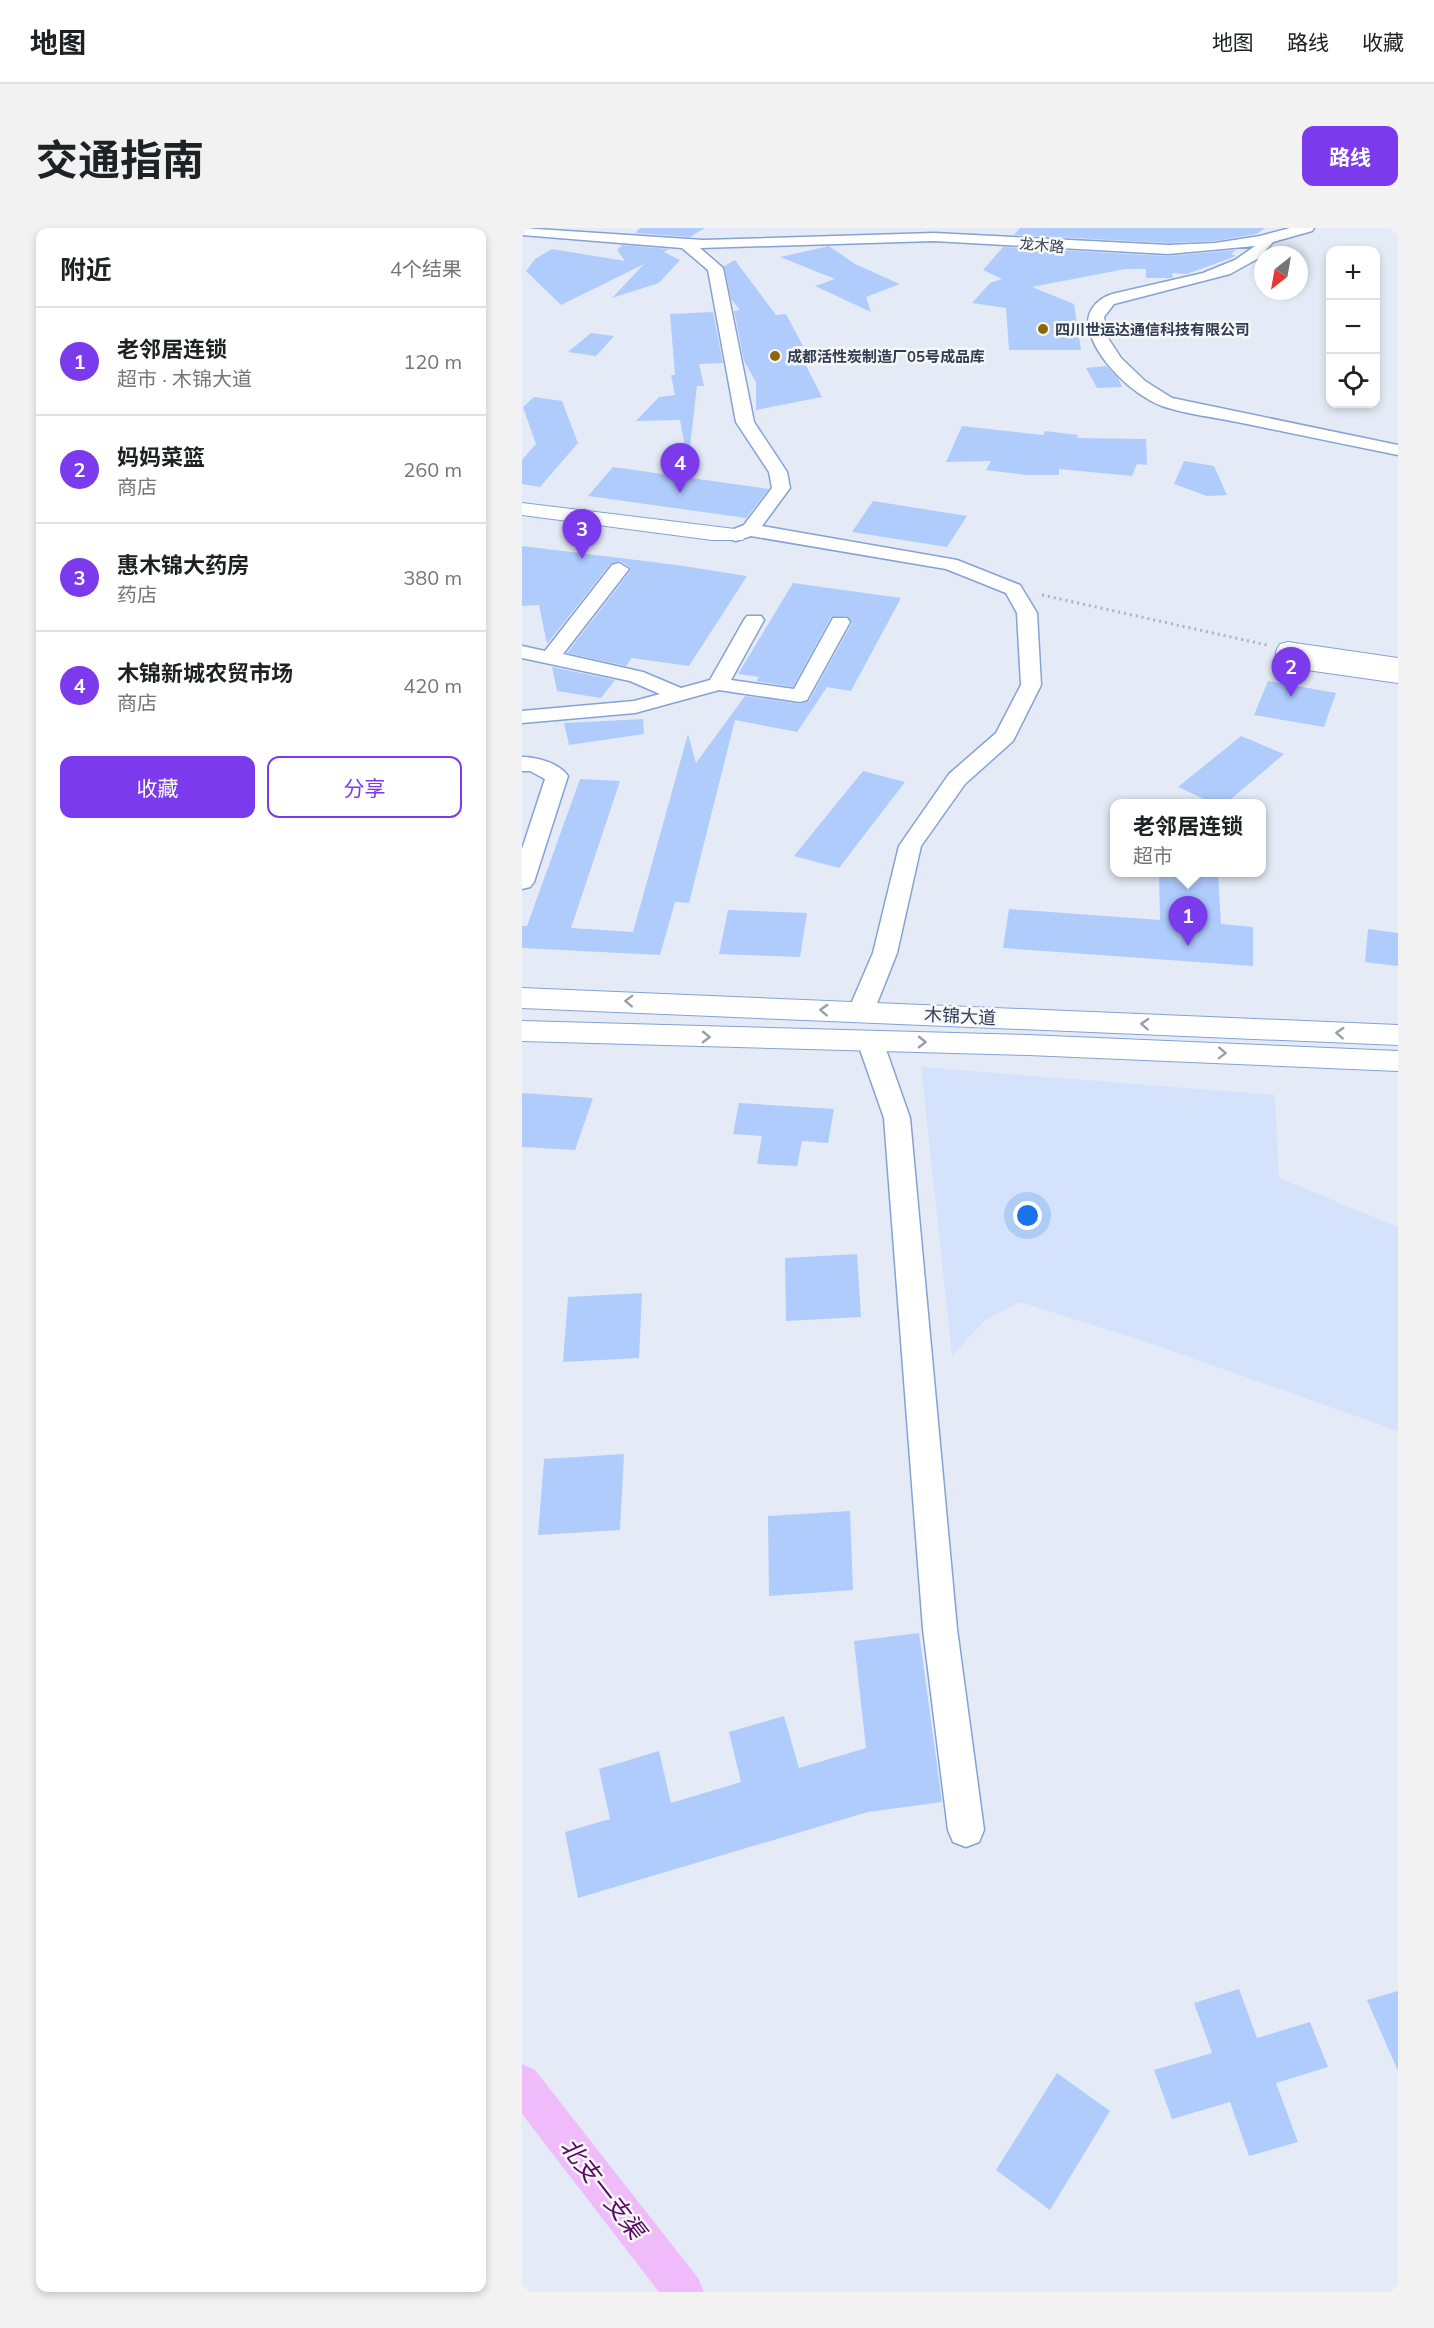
<!DOCTYPE html>
<html lang="zh">
<head>
<meta charset="utf-8">
<style>
  :root { --surface:#fff; --page:#f2f2f2; --text:#202124; --muted:#757577; --line:#e0e0e0; --accent:#7c3aed }
  body { margin:0; font-family:Mulish,"Noto Sans SC",sans-serif; background:var(--page); color:var(--text) }
  .controls { position:absolute; right:18px; top:18px; display:grid; overflow:hidden; border-radius:12px; box-shadow:0 3px 9px #0003 }
  .controls button { width:54px; height:54px; display:grid; place-items:center; padding:0; border:0; border-bottom:2px solid var(--line); background:var(--surface); color:var(--text); font:30px sans-serif }
  .compass { position:absolute; left:732px; top:18px; width:54px; height:54px; border-radius:50%; background:var(--surface); box-shadow:0 3px 9px #0003; rotate:211deg }
  .you { position:absolute; left:506px; top:988px; width:21px; height:21px; margin:-15px; border:4px solid #fff; border-radius:50%; background:#1a73e8; box-shadow:0 0 0 9px #1a73e833 }
  .badge { display:grid; place-items:center; width:39px; height:39px; border-radius:50%; background:var(--accent); color:#fff; font-size:20px; font-weight:700 }
  .pin { position:absolute; translate:-50% -50px; filter:drop-shadow(0 2px 3px #0008) }
  .pin::after { content:''; position:absolute; top:32px; width:21px; height:18px; background:inherit; clip-path:polygon(0 0,100% 0,50% 100%) }
  .popup { position:absolute; left:588px; top:571px; width:156px; height:78px; box-sizing:border-box; display:grid; place-content:center; border-radius:12px; background:var(--surface); filter:drop-shadow(0 2px 4px #0005); font-size:20px; white-space:nowrap; color:var(--muted) }
  .popup b { font-size:22px; color:var(--text) }
  .popup::after { content:''; position:absolute; left:50%; top:100%; margin-left:-12px; border:12px solid transparent; border-top-color:var(--surface) }
  .list { margin:0; padding:0; list-style:none }
  h2 { display:flex; justify-content:space-between; align-items:center; height:78px; margin:0; padding:0 24px; font-size:26px }
  h2 small { font-size:20px; font-weight:400; color:var(--muted) }
  .list li { display:grid; grid-template-columns:39px 1fr auto; gap:18px; align-items:center; box-sizing:border-box; height:108px; padding:0 24px; border-top:2px solid var(--line) }
  .list b { display:block; font-size:22px; white-space:nowrap }
  .list p { margin:0; font-size:20px; white-space:nowrap; color:var(--muted) }
  .list em { font-size:20px; font-style:normal; color:var(--muted) }
  .actions { display:flex; gap:12px; padding:18px 24px }
  .actions a { flex:1; padding:14px 0; border:2px solid var(--accent); border-radius:12px; text-align:center; font-size:21px; color:var(--accent) }
  .actions .main { background:var(--accent); color:#fff }
  .icon { flex:none; width:33px; height:33px; fill:none; stroke:currentColor; stroke-width:2; stroke-linecap:round; stroke-linejoin:round }
  .map { position:relative; flex:none; width:876px; height:2064px; overflow:hidden; border-radius:12px }
  header { display:flex; align-items:center; gap:36px; box-sizing:border-box; height:84px; padding:0 30px; background:var(--surface); border-bottom:2px solid var(--line) }
  header strong { font-size:28px }
  nav { display:flex; gap:33px; margin-inline-start:auto; font-size:21px }
  .intro { display:flex; align-items:center; justify-content:space-between; box-sizing:border-box; height:144px; padding:0 36px }
  h1 { margin:0; font-size:42px }
  .button { padding:15px 27px; border-radius:12px; background:var(--accent); color:#fff; font-size:21px; font-weight:700 }
  main { display:flex; gap:36px; padding:0 36px }
  aside { flex:1; background:var(--surface); border-radius:12px; box-shadow:0 3px 9px #0003 }
  .map>svg:first-child { display:block }
  .built { fill:#d4e3fb }
  .lines { fill:none; stroke-linecap:round; stroke-linejoin:round }
  .canal { fill:#efbbfa; fill-rule:evenodd }
  .building { fill:#afccfd }
  .minor-casing { stroke:#84a2d4; stroke-width:3 }
  .tertiary-casing { stroke:#84a2d4; stroke-width:2 }
  .path { stroke:#aab3c2; stroke-width:3; stroke-dasharray:2 4; stroke-linecap:butt }
  .minor { fill:#fff; fill-rule:evenodd }
  .tertiary { fill:#fff; fill-rule:evenodd }
  .oneway { stroke:#989ea8 }
  .poi-dot { fill:#8e660a; stroke:#f7f7f7; stroke-width:2 }
  .labels { text-anchor:middle; dominant-baseline:central; stroke-width:5; stroke-linejoin:round; paint-order:stroke }
  .far-street-label { font-size:15px; fill:#303d52; stroke:#f7f7f7 }
  .far-poi-label { font-size:15px; font-weight:bold; fill:#303d52; stroke:#f7f7f7; text-anchor:start }
  .street-label { font-size:18px; fill:#303d52; stroke:#f7f7f7 }
  .near-water-label { font-size:24px; font-style:italic; fill:#590667; stroke:#f7f7f7 }
</style>
</head>
<body>
<header>
<strong>地图</strong>
<nav><a>地图</a><a>路线</a><a>收藏</a></nav>
</header>
<div class="intro"><h1>交通指南</h1><a class="button">路线</a></div>
<main>
<aside>
<h2>附近<small>4个结果</small></h2>
<ul class="list">
<li><span class="badge">1</span><div><b>老邻居连锁</b><p>超市 · 木锦大道</p></div><em>120 m</em></li>
<li><span class="badge">2</span><div><b>妈妈菜篮</b><p>商店</p></div><em>260 m</em></li>
<li><span class="badge">3</span><div><b>惠木锦大药房</b><p>药店</p></div><em>380 m</em></li>
<li><span class="badge">4</span><div><b>木锦新城农贸市场</b><p>商店</p></div><em>420 m</em></li>
</ul>
<div class="actions"><a class="main">收藏</a><a>分享</a></div>
</aside>
<div class="map">
<svg width="876" height="2064" viewBox="0 0 876 2064">
  <rect width="100%" height="100%" fill="#e4ebf6"/>
  <path class="built" d="M399,839L753,867L757,950L876,999V1203L624,1114L498,1074L462,1093L430,1128Z"/>
  <g class="lines">
    <path class="canal" d="M0,1836L13,1842L176,2050L182,2064H137L0,1886Z"/>
  </g>
  <path class="building" d="M118,0H183L168,9L113,5Z
    M498,0H743L735,6L693,13L646,15L492,7Z
    M100,17L147,21L142,24L158,32L137,55L90,70L122,36L39,77L4,43L13,31L30,21L103,33L95,22Z
    M307,18L333,36L378,56L344,69L349,84L293,58L313,51L258,29Z
    M481,19L646,28L714,22L709,26L714,28L665,46L650,45L651,50H624V41H603L510,59L552,76L559,122H487L484,80L450,75L468,55L480,51L461,42Z
    M213,32L254,87L264,86L281,118H274L300,169L234,182V154L222,133L212,83L218,82L209,71L202,38Z
    M191,84L201,135L177,136L182,158H175L168,219H163L158,192L114,193L137,169L153,167L149,147H153L148,86Z
    M69,105L92,108L74,128L46,124Z
    M584,138L596,150L600,159L575,160L564,140Z
    M12,169L40,173L56,215L18,259L0,256V232L14,216L1,179Z
    M440,198L521,207L523,203L556,207L555,210L624,211L625,237L615,236L610,248L537,241V247H504L464,242L469,233L424,234Z
    M662,233L692,238L705,267L685,268L652,256Z
    M91,239L247,261L224,290L66,268Z
    M351,273L445,288L425,319L330,304Z
    M0,318L155,337L225,348L167,438L110,430L104,438L45,425L109,342L108,339L98,333L88,336L25,416L17,377L0,378Z
    M271,355L379,370L329,463L305,459L275,504L213,492L167,675L153,674L138,727L0,720V698H5L58,551L98,553L49,700L111,704L166,506L174,535L223,468L278,476L287,473L330,395L325,388L309,389L271,459L234,453L237,449L216,446Z
    M30,439L93,452L79,470L35,463Z
    M746,453L814,465L802,499L732,487Z
    M121,491L122,506L47,517L42,495Z
    M719,508L762,526L703,576H693L656,559Z
    M341,543L383,554L317,640L272,628Z
    M637,645H696L699,696L731,699V738L481,720L487,681L638,692Z
    M206,682L285,685L278,729L197,726Z
    M846,701L876,705V738L843,734Z
    M0,865L71,870L53,922L0,919Z
    M217,875L312,881L306,915L280,913L275,938L235,936L240,908L211,906Z
    M335,1026L339,1089L264,1093L263,1030Z
    M120,1065L117,1130L41,1134L46,1069Z
    M102,1226L98,1302L16,1307L22,1231Z
    M328,1283L331,1362L247,1368L246,1288Z
    M397,1405L420,1574L346,1584L56,1670L43,1604L88,1591L77,1541L137,1523L149,1575L219,1554L207,1504L262,1488L277,1540L344,1520L332,1413Z
    M717,1761L735,1810L788,1794L806,1839L754,1855L776,1914L727,1928L708,1874L650,1891L632,1842L690,1825L672,1775Z
    M876,1763V1843L845,1772Z
    M535,1845L588,1883L528,1982L474,1942Z"/>
  <g class="lines">
    <g class="minor-casing">
      <path id="minor" d="M0,0L181,12L412,5L646,17L693,15L738,8L768,0H792L790,3L751,14L737,30L708,46L592,76L582,89L586,110L599,130L623,153L650,170L876,217V227C822,216 769,205 715,194C691,189 663,186 640,178C611,167 573,131 567,100C563,84 575,71 590,66L681,45L713,32L733,18L646,26L412,13L178,20L201,40L232,194L265,244L268,260L240,298L435,332L498,357L515,385L519,457L491,513L443,556L399,618L375,725L352,783L348,789L339,791L330,789L326,783L351,725L377,618L427,546L474,505L499,457L495,385L484,365L424,341L229,308L214,313L207,311L205,307L207,303L222,297L250,260L247,244L214,194L186,42L160,20L0,7Z
        M97,335L107,341L41,426L121,444L159,460L188,452L222,392L225,388H239L242,392L209,452L272,461L311,390H325L328,394L285,472L278,474L197,462L113,485L0,495V483L112,473L138,466L108,453L0,430V418L23,423L90,337Z
        M0,529C15,529 37,535 46,548L12,654L8,659L0,661V621L23,551L8,543H0Z
        M348,804L357,807L361,813L388,890L435,1401L462,1602L457,1614L444,1619L431,1614L426,1602L401,1401L362,890L335,813L339,807Z"/>
    </g>
    <g class="tertiary-casing">
      <path id="tertiary" d="M0,275L213,301L221,302L224,307L221,312H190L0,287Z
        M766,414L876,430V455L757,438C752,431 753,423 758,416Z
        M0,760L876,797V817L0,780Z
        M0,793L506,807L876,823V843L506,827L0,813Z"/>
    </g>
    <path class="path" d="M520,367L745,417"/>
    <use href="#minor" class="minor"/>
    <use href="#tertiary" class="tertiary"/>
  </g>
  <defs><path id="oneway-chevron" d="M-2-3.5L2.5 0L-2 3.5" fill="none" stroke-width="1.6" stroke-linecap="round" stroke-linejoin="round" transform="scale(1.5)"/></defs>
  <g class="oneway">
    <use href="#oneway-chevron" transform="translate(107 773) rotate(-178)"/>
    <use href="#oneway-chevron" transform="translate(302 782) rotate(-177)"/>
    <use href="#oneway-chevron" transform="translate(623 796) rotate(-177)"/>
    <use href="#oneway-chevron" transform="translate(818 805) rotate(-177)"/>
    <use href="#oneway-chevron" transform="translate(184 809) rotate(1)"/>
    <use href="#oneway-chevron" transform="translate(400 814) rotate(1)"/>
    <use href="#oneway-chevron" transform="translate(700 825) rotate(2)"/>
  </g>
  <g class="poi-dot">
    <circle cx="521" cy="101" r="6"/>
    <circle cx="253" cy="128" r="6"/>
  </g>
  <g class="labels">
    <g class="far-street-label">
      <text transform="translate(520 17) rotate(5)">龙木路</text>
    </g>
    <g class="far-poi-label">
      <text x="533" y="101">四川世运达通信科技有限公司</text>
      <text x="265" y="128">成都活性炭制造厂05号成品库</text>
    </g>
    <g class="street-label">
      <text transform="translate(438 788) rotate(3)">木锦大道</text>
    </g>
    <g class="near-water-label">
      <text transform="translate(81 1960) rotate(52)">北支一支渠</text>
    </g>
  </g>
</svg>
<div class="controls">
<button>+</button>
<button>−</button>
<button><svg class="icon" aria-label="locate" viewBox="0 0 24 24"><circle cx="12" cy="12" r="6"/><path d="M12 2v4M12 18v4M2 12h4M18 12h4"/></svg></button>
</div>
<svg class="compass" viewBox="-18 -18 36 36"><path d="M0-13l5 13h-10z" fill="#e53935"/><path d="M0 13l5-13h-10z" fill="#757577"/></svg>
<div class="you"></div>
<div class="pin badge" style="left:666px;top:718px">1</div>
<div class="popup"><b>老邻居连锁</b>超市</div>
<div class="pin badge" style="left:769px;top:469px">2</div>
<div class="pin badge" style="left:60px;top:331px">3</div>
<div class="pin badge" style="left:158px;top:265px">4</div>
</div>
</main>
</body>
</html>
